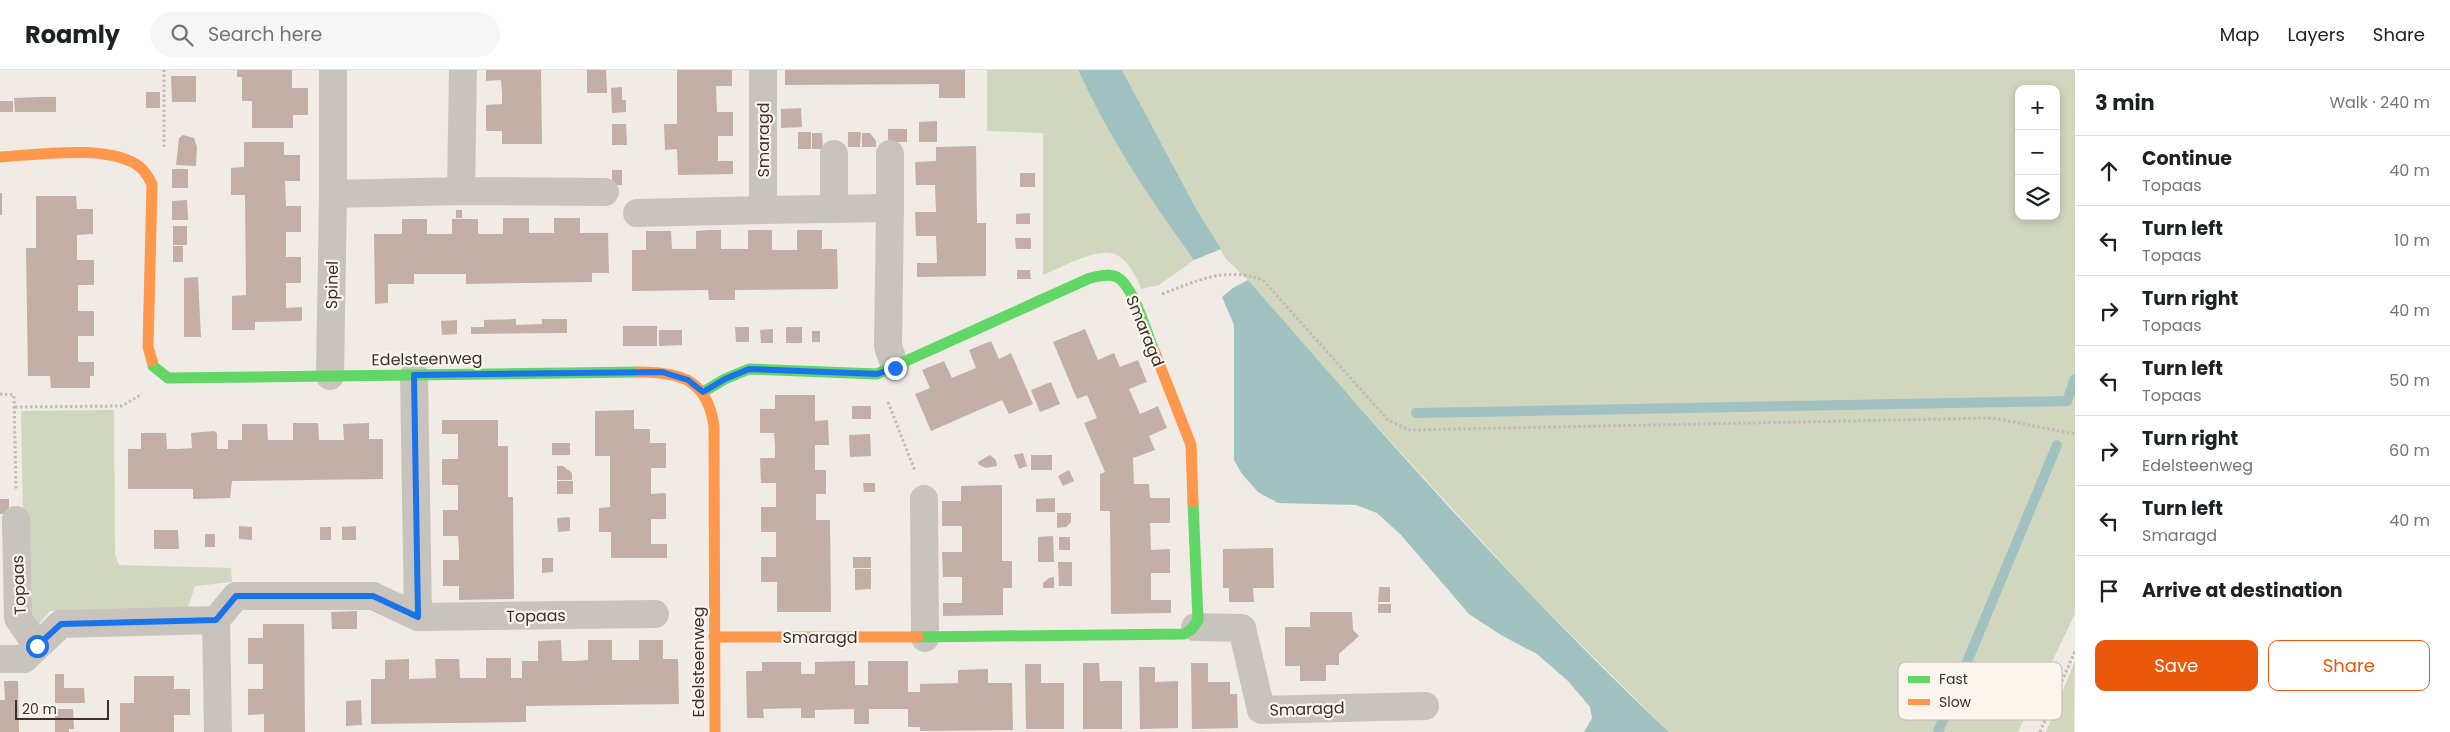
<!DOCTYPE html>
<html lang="en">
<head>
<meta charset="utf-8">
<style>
  :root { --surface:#fff; --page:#f6f6f6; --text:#202124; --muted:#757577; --line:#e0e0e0; --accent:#ea580c }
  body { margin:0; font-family:Poppins,sans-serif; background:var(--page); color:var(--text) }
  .controls { position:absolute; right:15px; top:15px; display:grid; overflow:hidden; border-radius:10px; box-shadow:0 2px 8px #0003 }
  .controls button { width:45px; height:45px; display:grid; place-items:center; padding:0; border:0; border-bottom:1px solid var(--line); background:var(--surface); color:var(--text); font:25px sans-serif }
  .scale { position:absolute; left:15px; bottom:12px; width:94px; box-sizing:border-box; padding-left:5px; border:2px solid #3b302b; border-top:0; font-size:14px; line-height:18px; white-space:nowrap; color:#3b302b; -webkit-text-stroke:4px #fbf5ee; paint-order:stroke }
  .stop { position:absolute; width:15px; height:15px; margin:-11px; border:4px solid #1a73e8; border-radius:50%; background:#fff }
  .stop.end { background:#1a73e8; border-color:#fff; box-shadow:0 1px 5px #0008 }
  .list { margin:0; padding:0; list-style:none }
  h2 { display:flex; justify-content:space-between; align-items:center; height:65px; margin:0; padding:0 20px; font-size:21px }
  h2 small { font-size:16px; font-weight:400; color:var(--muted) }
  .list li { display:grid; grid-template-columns:32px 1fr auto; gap:15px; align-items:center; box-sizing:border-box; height:70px; padding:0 20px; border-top:1px solid var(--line) }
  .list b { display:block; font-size:19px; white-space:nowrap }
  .list p { margin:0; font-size:16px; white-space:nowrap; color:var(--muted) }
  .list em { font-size:16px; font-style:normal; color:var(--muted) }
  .actions { display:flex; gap:10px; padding:15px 20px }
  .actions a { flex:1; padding:11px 0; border:1px solid var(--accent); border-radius:10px; text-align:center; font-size:18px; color:var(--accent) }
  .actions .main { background:var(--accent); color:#fff }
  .icon { flex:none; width:28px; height:28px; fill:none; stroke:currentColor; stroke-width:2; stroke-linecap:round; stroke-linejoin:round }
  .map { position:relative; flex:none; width:2075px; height:662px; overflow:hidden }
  header { display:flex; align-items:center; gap:30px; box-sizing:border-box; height:70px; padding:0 25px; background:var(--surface); border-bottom:1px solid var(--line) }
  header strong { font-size:24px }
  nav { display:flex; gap:28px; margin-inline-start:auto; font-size:18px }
  .search { width:350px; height:45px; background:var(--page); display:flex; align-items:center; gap:12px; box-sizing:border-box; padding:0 18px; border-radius:28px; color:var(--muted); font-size:19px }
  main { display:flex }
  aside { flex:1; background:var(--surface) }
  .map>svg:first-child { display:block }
  .green { fill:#d1d6bf; fill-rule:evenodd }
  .water { fill:#a1c2c1 }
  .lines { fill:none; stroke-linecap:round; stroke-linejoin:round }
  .stream { stroke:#a1c2c1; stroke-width:10 }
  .building { fill:#c3afa7 }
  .path { stroke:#c2bbb6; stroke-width:3; stroke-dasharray:2.5 2.5; stroke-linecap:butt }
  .street { stroke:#c9c3be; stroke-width:28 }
  .fast { stroke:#63d668; stroke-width:11 }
  .slow { stroke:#ff974d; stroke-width:11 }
  .route { stroke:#1a73e8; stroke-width:6 }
  .labels { text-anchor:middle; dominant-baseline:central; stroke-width:4.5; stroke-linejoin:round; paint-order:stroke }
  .street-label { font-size:16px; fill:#3b302b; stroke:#fbf5ee }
  .key { fill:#fbf5ee; stroke:#c1bab4; stroke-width:1 }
  .key-label { font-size:14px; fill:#3b302b }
</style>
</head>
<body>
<header>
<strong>Roamly</strong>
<div class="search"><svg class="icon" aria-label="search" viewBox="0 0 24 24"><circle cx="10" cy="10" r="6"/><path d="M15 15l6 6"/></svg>Search here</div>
<nav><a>Map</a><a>Layers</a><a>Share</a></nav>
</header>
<main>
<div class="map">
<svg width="2075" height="662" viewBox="0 0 2075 662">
  <rect width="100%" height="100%" fill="#f0ebe5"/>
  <path class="green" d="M987,0H1078C1109,68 1150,130 1194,190L1159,215L1141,219C1137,206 1125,184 1109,183C1091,181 1060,198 1043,205V63L987,61Z
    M1122,0H2075V544L2018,662H1669L1534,528L1329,304L1248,210L1226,189L1198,142ZM2019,19H2056V146H2019Z
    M114,340L115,485L119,495L231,498L232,512L195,516L188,538L50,541L39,554L29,546L23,451L21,341Z
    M2075,591L2074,662H2046Z"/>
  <path class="water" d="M1078,0H1122L1198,142L1221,179L1194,190C1150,130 1109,68 1078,0Z
    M1248,210C1383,365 1519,521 1669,662H1584L1592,648L1590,637L1568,611L1537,584L1501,565L1469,544L1401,465L1377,443L1356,435L1278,433L1258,422L1242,404L1234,390V255L1222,227L1233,218Z"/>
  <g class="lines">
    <path class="stream" d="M1416,343L2067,331L2075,309
      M1938,662L2057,375"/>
  </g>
  <path class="building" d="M237,0H292V18H308V45H293V58H252V31H242V7H237Z
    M486,0H541L542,74H502V61H486V35L502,34V23L501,10L486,11Z
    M587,0H606L607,23H587Z
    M677,0H732V16H716L717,42H733V66H718V91H733V104L678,105L677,79L665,80L664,54H677Z
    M785,0H965V28H939V14L785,15Z
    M171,6H196V32H172Z
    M622,17V30H626V42L612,43L611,18Z
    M146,22H160V38H146Z
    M40,27H56V42H15L14,28Z
    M0,31H13V42H0Z
    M801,38L802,57L781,58V39Z
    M937,51V72H919V52Z
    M612,54H626L627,75H612Z
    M888,59H907V72H888Z
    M798,62H811V79H798Z
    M848,62H861L860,77H848Z
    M812,63H822L823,79H812Z
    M862,63H870L876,71V77H862Z
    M183,65L194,68L197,77L196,96L176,95L179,68Z
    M244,72H284V85H300V111H285L286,136H301V162H286V187H301V213H286V238L302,237V251L255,252V260H232V226L246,225L245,125H231V98L244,97Z
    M976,76L977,153H986V206L917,207V193H937L936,166H916L915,142H936L935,115H916L915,92L936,91V77Z
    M172,99H188V118H172Z
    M612,100H622V115H612Z
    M1020,103H1035V117H1020Z
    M0,123H2V145H0Z
    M36,126H76L77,139H93V164L77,165V190H94V215H78V241H94V266H78V292H94V306H90V318H51L50,306H28L26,178H36Z
    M187,130L188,150H172V131Z
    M456,140H462V148H456Z
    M1030,143V154H1016V144Z
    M503,148H529V163H554V148H580V163H608L609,203H592V212L466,214V204H414V214H388V233L375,234L374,164H402V149H427V164H452V149H478V164H503Z
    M173,156H187V175H173Z
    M709,160H721V179H748V160H772V180H797V160H822V179H837L838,219L735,220V230H709L708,220L632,221V180H646V161H671L672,179H696V161Z
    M1015,168H1031V179H1016Z
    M173,176H183V192H173Z
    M1017,200H1030L1031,209H1017Z
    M198,207L201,267H184V208Z
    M516,249V255L542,254V249H567V263L471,264V257H484V250Z
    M457,250V264L442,265L441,251Z
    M623,256H657V276H623Z
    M735,257H749V272H736Z
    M786,257H802V273H786Z
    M773,259V273H761L760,260Z
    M1085,259L1098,290L1114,283L1120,297L1138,290L1147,312L1129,319L1140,344L1158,336L1167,358L1149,366L1155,380L1133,388L1134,414H1149L1150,428H1170V453H1150L1151,480L1170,479V503H1151V530H1171V543L1111,544L1110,441H1100V404L1105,402L1084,353L1097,348L1087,325L1077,329L1053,272Z
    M659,260H682V275L659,276Z
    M812,261H820V272H812Z
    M991,271L999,289L1011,283L1033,334L1009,344L1002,330L931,361L915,324L930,318L922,300L944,291L952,308L976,298L969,280Z
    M1051,312L1060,334L1040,342L1031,320Z
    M775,325H815V351L828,350L829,375H815V400H826V424H816V450H830L831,542H777V512H761V487H776V462H761V437H776V413H761L760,388H775V375L774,363H760V339H775Z
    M852,336H871V349H852Z
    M634,340V359H650V373H666V398H651V424L666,423V449H651V474H667V488H611V462H599V438L610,437V386H595V341Z
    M442,350H498V376H508V427H513L514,529L459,530V516H443V490H459V479L458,466H443V440H458V415H442V389H458V364H442Z
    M293,353H318L319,370H344L343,354L369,353V369H383V409L232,411L230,428L193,429V419H128V379H141V363H166L167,379H178L192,378L191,363L214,361L217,363V379H228V370H242V354H267L268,370H293Z
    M870,364L871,386L850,387L849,365Z
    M552,373H570V385H552Z
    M1023,383L1027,396L1019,399L1014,385Z
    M990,385L996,390L997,396L986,398L979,395L978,392Z
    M1031,385H1052V400H1031Z
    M557,396H563L572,403V410H557Z
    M1069,400L1074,411L1063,416L1058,406Z
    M557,411H573V424H557Z
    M863,413H875V422H864Z
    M1002,415V491H1012V518H1003V545L943,546V533H962V507H943L942,482H962V456H942V431H961V416Z
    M1055,428V442H1036V429Z
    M0,429H9V444H0Z
    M1057,443H1071V452L1066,457L1057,458Z
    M570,447V461L558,462L557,448Z
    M239,456L252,457V470L239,469Z
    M356,456V470H342V457Z
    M320,457H331V470H320Z
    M154,460H178L179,479H154Z
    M205,464H215V477H205Z
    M1053,466L1054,492H1038V467Z
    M1059,467H1070V480H1059Z
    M1273,478L1274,518H1253L1254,532H1229V518H1223V479Z
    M853,487H871V498H853Z
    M542,488H553V502L542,503Z
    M1058,492H1072V516H1059Z
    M855,499H871V519L855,520Z
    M1054,507V518H1043V513L1049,508Z
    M1379,517H1390V532H1378Z
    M1378,534H1391V543H1378Z
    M357,541V559H332L331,542Z
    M1310,542H1352L1353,560L1359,566L1339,584V595H1326V611H1300V596H1285V557H1310Z
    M263,554H304L305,662H264V644L248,645V619H263V594H248V568H263Z
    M561,570L562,591H574L588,590V570H612V590H639V570H663V589H678L679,634L526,636V652L371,654V609H385V590L409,589V609L436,608L435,589H459L460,608H486V588H511V608H522V591H538V571Z
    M855,591V615H868V591H908V622H920V614L958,613V600L988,599V613H1012L1013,660L920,661V657H908V639H869V654H854V639L815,640V648H801V638L763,639L764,648H747L746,601H762V592H801V604H815V592Z
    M1083,593H1099L1100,611H1122V659H1083Z
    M1191,593H1208V612H1230V624H1237L1238,658L1192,659Z
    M1025,594H1041V613H1064V659H1026Z
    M1139,597H1155V612L1178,611V658L1140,659Z
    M55,604H64V618H84L85,633H55Z
    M134,606H174V619H190V645H174V662H120V633H134Z
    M4,611H18L19,662H0V630H5Z
    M361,630L362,655L346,656V631Z
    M55,639H73L74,659H69V662H55Z"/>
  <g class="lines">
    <path class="path" d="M164,77V0
      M1162,224C1197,211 1225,196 1263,210L1388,350L1409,360L1993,348L2075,364
      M0,324L14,325L16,420
      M888,332L915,401
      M15,337L122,336L142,324
      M2040,662L2075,581"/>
    <path class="street" d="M763,0V140L890,138L888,276L895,297
      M834,84V139
      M461,121L605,122
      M333,124L461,121L463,0
      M890,138V84
      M637,143L763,140
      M330,306L333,124V0
      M924,429L925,568
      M16,450L18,548L37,576
      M418,547L655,544
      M216,550L218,662
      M1195,557L1242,558L1261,640L1425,636
      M0,589H24L61,554L216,550L236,526H373L418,547L414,305"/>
    <path class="fast" d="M152,291L153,296L168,308L639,302
      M703,322L725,309L749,299L877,304L1090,208C1099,206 1109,203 1117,207C1134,216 1147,265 1155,283
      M918,567L1184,564L1191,560L1198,550L1193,432"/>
    <path class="slow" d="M0,87C36,85 112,73 141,98C146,102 149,109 152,114L148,277L152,291
      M1155,283L1191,375L1193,432
      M639,302C682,302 707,310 714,356L715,662
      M714,567H918"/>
  </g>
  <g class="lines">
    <path class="route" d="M37,576L61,554L216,550L236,526H373L418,547L414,305L662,302L688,310L703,322L725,309L749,299L877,304L895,298"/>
  </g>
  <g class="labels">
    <g class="street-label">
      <text transform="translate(763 70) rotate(-90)">Smaragd</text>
      <text transform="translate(332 215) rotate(-89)">Spinel</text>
      <text transform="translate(1145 261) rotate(68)">Smaragd</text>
      <text transform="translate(427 289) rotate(-1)">Edelsteenweg</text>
      <text transform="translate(19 515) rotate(-93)">Topaas</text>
      <text transform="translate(536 546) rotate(-1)">Topaas</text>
      <text x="820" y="567">Smaragd</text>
      <text transform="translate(698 592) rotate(-90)">Edelsteenweg</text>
      <text transform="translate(1307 639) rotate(-2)">Smaragd</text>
    </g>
  </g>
  <rect x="1898" y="592" width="164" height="58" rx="8" class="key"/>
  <rect x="1908" y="606" width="22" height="7" fill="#63d668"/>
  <rect x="1908" y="629" width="22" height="6" fill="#ff974d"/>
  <g class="key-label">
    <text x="1939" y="614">Fast</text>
    <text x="1939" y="637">Slow</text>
  </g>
</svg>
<div class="controls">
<button>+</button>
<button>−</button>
<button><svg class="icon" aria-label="layers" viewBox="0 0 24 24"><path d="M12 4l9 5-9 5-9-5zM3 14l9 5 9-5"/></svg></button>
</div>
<div class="scale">20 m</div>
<div class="stop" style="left:37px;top:576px"></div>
<div class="stop end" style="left:895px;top:298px"></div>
</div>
<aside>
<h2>3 min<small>Walk · 240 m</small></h2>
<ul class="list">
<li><svg class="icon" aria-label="ahead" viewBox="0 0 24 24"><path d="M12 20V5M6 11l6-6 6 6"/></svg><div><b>Continue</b><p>Topaas</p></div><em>40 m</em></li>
<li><svg class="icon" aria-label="left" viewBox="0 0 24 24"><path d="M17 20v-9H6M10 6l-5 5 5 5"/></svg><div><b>Turn left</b><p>Topaas</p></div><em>10 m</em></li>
<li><svg class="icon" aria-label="right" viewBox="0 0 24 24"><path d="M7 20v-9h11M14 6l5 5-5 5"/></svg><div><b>Turn right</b><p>Topaas</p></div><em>40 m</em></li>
<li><svg class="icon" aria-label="left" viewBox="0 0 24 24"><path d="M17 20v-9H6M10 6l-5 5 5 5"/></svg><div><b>Turn left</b><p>Topaas</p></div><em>50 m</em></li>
<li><svg class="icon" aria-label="right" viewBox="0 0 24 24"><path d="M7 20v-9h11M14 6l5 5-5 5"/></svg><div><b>Turn right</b><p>Edelsteenweg</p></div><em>60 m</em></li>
<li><svg class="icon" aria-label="left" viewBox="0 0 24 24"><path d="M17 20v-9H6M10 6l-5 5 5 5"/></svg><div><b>Turn left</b><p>Smaragd</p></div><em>40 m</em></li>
<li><svg class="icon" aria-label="arrive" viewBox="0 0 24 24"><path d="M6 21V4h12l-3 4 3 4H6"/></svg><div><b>Arrive at destination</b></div></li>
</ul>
<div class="actions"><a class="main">Save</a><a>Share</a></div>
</aside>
</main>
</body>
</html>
